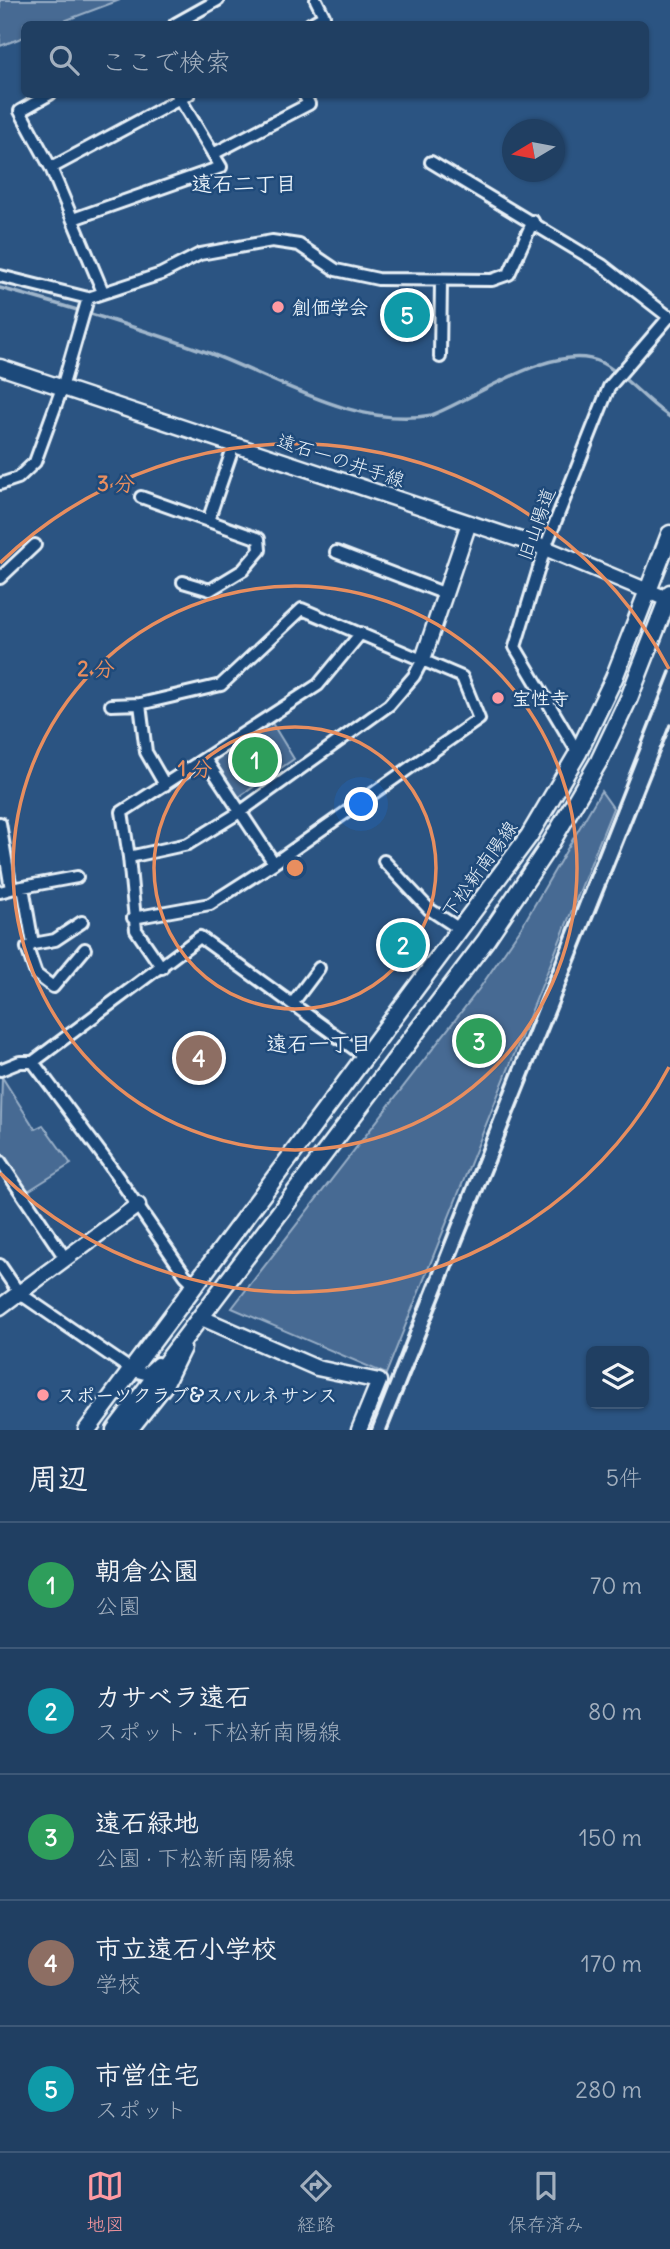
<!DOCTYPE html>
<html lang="ja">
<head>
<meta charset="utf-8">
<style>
  :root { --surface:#203f62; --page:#2d4a6b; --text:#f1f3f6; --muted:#a2afbe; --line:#3d5877; --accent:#ff9aa2 }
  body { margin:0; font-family:Delius,"Klee One",sans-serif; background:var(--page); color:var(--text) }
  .controls { position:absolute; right:21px; bottom:21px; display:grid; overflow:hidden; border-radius:10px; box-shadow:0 2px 5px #0004 }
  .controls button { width:63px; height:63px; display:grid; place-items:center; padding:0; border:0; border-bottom:2px solid var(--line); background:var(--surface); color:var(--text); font:35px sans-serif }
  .compass { position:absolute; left:502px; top:119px; width:63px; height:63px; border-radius:50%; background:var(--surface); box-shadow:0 2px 5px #0004; rotate:260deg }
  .you { position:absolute; left:362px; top:805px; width:24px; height:24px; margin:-18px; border:5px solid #fff; border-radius:50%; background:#1a73e8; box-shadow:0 0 0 10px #1a73e833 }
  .badge { display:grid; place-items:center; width:46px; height:46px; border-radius:50%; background:var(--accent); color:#fff; font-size:23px; font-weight:700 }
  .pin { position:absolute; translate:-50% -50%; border:4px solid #fff; box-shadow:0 2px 7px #0006 }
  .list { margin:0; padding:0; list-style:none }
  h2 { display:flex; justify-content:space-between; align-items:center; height:91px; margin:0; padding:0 28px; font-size:30px }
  h2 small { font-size:23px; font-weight:400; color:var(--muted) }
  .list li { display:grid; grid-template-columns:46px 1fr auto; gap:21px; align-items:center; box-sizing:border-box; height:126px; padding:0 28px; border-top:2px solid var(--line) }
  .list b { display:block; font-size:26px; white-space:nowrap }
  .list p { margin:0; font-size:23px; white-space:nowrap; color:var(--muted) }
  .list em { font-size:23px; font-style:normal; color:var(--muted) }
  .icon { flex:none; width:38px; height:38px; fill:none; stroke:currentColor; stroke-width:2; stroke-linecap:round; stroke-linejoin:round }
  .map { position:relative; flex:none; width:670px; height:1430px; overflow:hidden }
  .search { position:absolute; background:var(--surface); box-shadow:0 2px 5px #0004; left:21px; right:21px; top:21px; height:77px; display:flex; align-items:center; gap:18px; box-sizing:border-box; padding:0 24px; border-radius:10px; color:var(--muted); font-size:26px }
  .sheet { height:721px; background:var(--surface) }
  nav { display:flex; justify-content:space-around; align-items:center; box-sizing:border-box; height:98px; border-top:2px solid var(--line); background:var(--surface); font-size:19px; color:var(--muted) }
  nav a { display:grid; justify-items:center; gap:4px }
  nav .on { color:var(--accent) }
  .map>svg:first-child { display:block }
  .green { fill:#476b93; stroke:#98aec6; stroke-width:2 }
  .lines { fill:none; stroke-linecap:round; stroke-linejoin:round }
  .stream { stroke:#a0b6cb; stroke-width:3.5 }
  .minor-casing { stroke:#e8f1f8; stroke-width:16 }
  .tertiary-casing { stroke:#e8f1f8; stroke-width:19 }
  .secondary-casing { stroke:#e8f1f8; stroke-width:21 }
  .minor { stroke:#1f4a7a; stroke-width:10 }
  .tertiary { stroke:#1f4a7a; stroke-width:14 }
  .secondary { stroke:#1f4a7a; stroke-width:16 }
  .rail { stroke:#e8f1f8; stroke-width:3.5 }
  .ring { fill:none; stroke:#e88e5f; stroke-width:3.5 }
  .poi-dot { fill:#ff9aa2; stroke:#1f4a7a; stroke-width:2.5 }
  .labels { text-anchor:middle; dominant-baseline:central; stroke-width:5; stroke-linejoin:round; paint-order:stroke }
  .poi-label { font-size:19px; font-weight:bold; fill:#e8f1f8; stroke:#1f4a7a; text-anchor:start }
  .street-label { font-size:19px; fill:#e8f1f8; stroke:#1f4a7a }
  .neighbourhood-label { font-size:21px; font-weight:bold; fill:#e8f1f8; stroke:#1f4a7a }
  .centre { fill:#e88e5f; stroke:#1f4a7a; stroke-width:3.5 }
  .ring-label { font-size:21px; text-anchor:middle; font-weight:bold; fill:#e88e5f; stroke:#1f4a7a; stroke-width:5; stroke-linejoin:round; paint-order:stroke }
</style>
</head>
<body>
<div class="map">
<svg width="670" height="1430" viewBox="0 0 670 1430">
  <rect width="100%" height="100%" fill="#2b5482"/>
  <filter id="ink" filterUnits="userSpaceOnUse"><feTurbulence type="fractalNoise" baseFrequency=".0143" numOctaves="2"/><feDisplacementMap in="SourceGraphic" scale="14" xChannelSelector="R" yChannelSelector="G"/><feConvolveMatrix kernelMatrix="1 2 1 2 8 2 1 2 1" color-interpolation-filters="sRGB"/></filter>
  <g filter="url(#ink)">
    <path class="green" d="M0,0H120L56,24H24V37L0,46Z
      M272,723L294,759L239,797L215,761Z
      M601,791L613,808L386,1374L232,1308L479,989L521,928Z
      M2,1077L35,1129L43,1125L71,1164L28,1191L0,1150Z"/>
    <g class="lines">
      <path class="stream" d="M0,288C70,307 140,328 209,353C278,379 356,429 432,415C476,398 557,339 602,363C627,376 646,402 670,417"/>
      <g class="minor-casing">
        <path id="minor" d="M175,24L218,0
          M310,24L324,16L316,0
          M50,94L20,111L51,168L103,292
          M213,154L309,104L304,94
          M431,162L602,265L669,317
          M51,168L189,94
          M73,219L221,167L177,94
          M0,276L88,298L161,274L200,254L272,241L299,245L336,270L378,279L492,280L509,274L533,221
          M440,357L441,281
          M0,484L18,478L35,462L62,388L88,298
          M141,497L259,539L260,550L243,570L210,590L183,582
          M208,521L234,445
          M336,552L446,594
          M0,578L35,545
          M140,704L146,752L165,785
          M111,705L140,704L221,685L302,609L462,677L479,719L274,863L210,904L133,918
          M578,753L515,647L545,548L609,387L670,316
          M206,760L274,863
          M0,823L11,889L0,892
          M129,857L188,844L240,812L389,705L414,676L423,659
          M384,861L429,909L461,930
          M23,887L33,944L27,948L36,974L53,987L85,949
          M17,888L77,877
          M33,944L55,940L82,922
          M162,968L136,930L129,857L122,812L318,685L361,633
          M292,1004L319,968
          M33,1062L106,1160L185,1275L195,1285
          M0,1070L20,1062H33L200,937L364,1056
          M0,1161L65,1258
          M0,1265L19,1293L133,1371L145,1374L157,1363"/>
      </g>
      <g class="tertiary-casing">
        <path id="tertiary" d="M0,367L545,548L667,599
          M423,659L469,523
          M0,1307L138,1205
          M202,1318L317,1368L379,1381L359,1430
          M130,1430L164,1387L183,1348"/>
      </g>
      <g class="secondary-casing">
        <path id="secondary" d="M87,1430L529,836L578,753L614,678L670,534
          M115,1430L486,940L549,846L599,761L629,698L670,593"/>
      </g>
      <use href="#minor" class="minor"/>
      <use href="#tertiary" class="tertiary"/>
      <use href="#secondary" class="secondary"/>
      <path class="rail" d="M371,1430L670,672
        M387,1430L670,725"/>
    </g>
  </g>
  <g class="ring">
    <circle cx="295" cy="868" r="141"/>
    <circle cx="295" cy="868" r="282"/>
    <path d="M669 1067A424 424 0 0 1 0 1173M0 563A424 424 0 0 1 669 669"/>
  </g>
  <g class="poi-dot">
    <circle cx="278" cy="307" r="7"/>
    <circle cx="498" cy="698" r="7"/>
    <circle cx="43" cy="1395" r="7"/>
  </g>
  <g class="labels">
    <g class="poi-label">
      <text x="292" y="307">創価学会</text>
      <text x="512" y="698">宝性寺</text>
      <text x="57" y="1395">スポーツクラブ&amp;スパルネサンス</text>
    </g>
    <g class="street-label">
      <text transform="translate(341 460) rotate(18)">遠石一の井手線</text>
      <text transform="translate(536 524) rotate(-70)">旧山陽道</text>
      <text transform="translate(479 869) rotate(-54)">下松新南陽線</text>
    </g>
    <g class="neighbourhood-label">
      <text x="244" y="183">遠石二丁目</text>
      <text x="319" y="1043">遠石一丁目</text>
    </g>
  </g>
  <circle cx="295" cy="868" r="10" class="centre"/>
  <g class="ring-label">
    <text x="116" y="491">3 分</text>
    <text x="96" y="676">2 分</text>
    <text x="195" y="776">1 分</text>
  </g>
</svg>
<div class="controls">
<button><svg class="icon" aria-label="layers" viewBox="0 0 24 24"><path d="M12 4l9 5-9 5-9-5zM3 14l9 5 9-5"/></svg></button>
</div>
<svg class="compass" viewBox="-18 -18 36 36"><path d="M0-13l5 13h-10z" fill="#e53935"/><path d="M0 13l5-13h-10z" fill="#a2afbe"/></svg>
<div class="you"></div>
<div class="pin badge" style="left:255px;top:760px;background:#2e9e5b">1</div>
<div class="pin badge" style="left:403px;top:945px;background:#0f9aa8">2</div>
<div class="pin badge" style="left:479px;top:1041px;background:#2e9e5b">3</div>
<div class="pin badge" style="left:199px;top:1058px;background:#8d6e63">4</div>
<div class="pin badge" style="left:407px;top:315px;background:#0f9aa8">5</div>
<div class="search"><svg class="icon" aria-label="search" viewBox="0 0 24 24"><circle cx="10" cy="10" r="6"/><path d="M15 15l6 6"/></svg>ここで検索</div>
</div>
<section class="sheet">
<h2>周辺<small>5件</small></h2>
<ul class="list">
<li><span class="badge" style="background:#2e9e5b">1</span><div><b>朝倉公園</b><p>公園</p></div><em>70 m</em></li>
<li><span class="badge" style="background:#0f9aa8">2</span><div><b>カサベラ遠石</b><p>スポット · 下松新南陽線</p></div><em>80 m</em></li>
<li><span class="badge" style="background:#2e9e5b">3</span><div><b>遠石緑地</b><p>公園 · 下松新南陽線</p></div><em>150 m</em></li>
<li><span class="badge" style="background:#8d6e63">4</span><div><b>市立遠石小学校</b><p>学校</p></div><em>170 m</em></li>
<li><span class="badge" style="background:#0f9aa8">5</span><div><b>市営住宅</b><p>スポット</p></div><em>280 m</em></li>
</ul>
</section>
<nav>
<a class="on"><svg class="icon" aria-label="map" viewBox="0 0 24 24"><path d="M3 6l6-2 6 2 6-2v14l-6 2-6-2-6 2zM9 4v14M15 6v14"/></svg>地図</a>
<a><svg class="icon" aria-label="directions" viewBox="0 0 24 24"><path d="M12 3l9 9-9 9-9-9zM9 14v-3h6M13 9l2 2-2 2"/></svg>経路</a>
<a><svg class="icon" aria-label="saved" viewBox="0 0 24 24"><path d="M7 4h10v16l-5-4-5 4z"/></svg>保存済み</a>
</nav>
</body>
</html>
